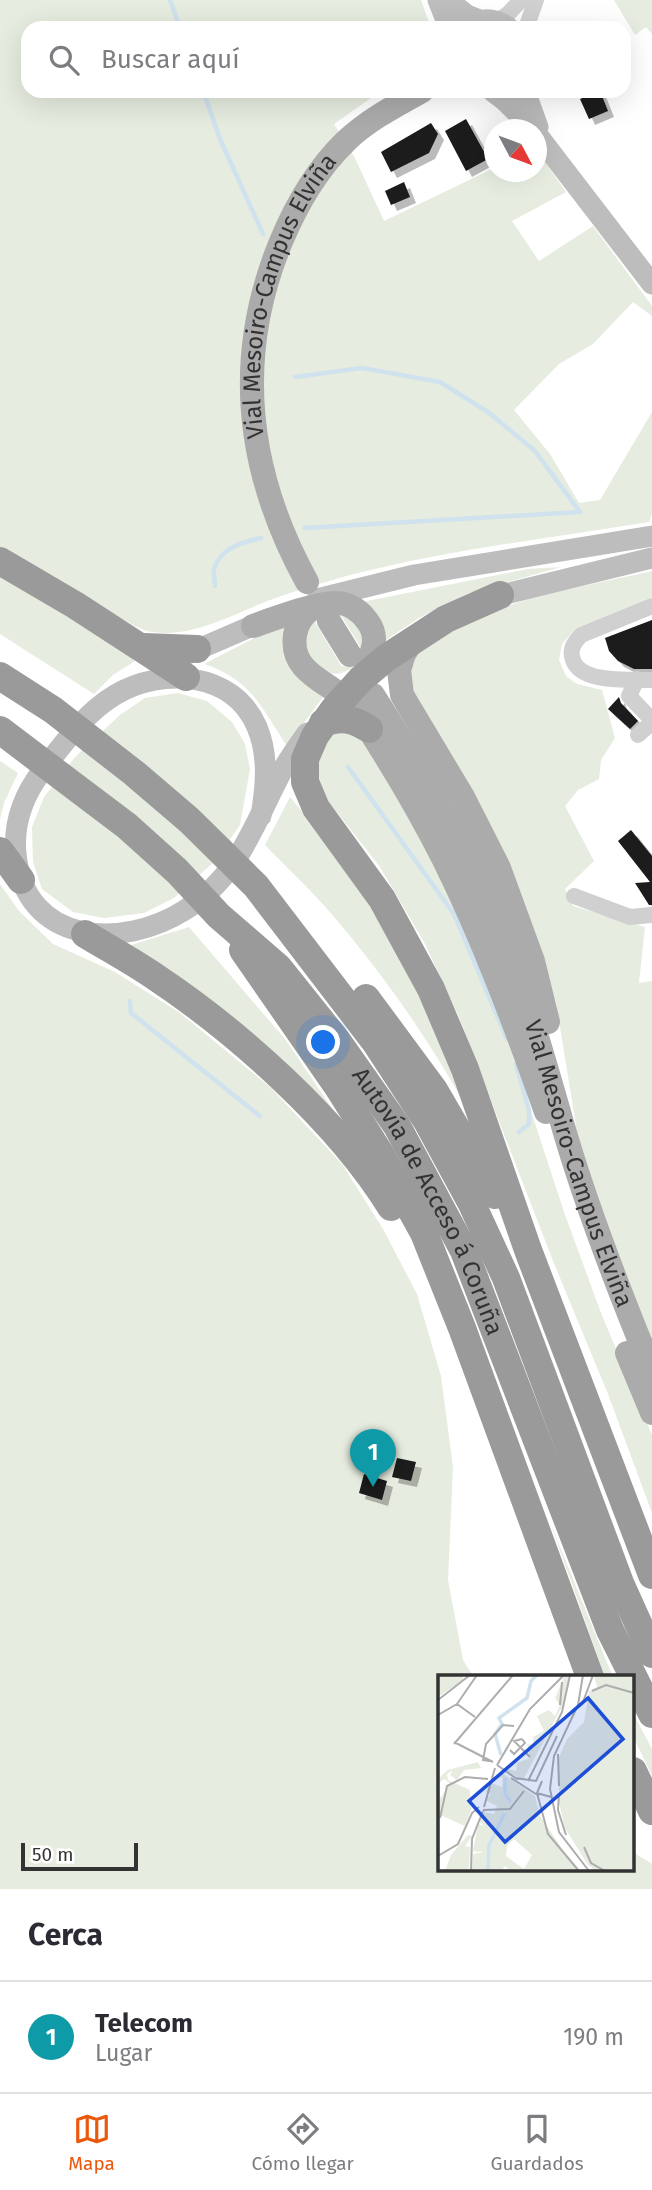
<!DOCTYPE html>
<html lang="es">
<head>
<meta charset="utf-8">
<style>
  :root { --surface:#fff; --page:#f2f2f3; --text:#2b2b33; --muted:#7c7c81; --line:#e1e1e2; --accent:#ea580c }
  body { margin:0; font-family:"Fira Sans",sans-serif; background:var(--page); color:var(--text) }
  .compass { position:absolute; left:484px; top:119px; width:63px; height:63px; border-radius:50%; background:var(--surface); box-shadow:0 7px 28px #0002; rotate:131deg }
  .scale { position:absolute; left:21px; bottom:18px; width:117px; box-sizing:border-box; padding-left:7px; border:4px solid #333; border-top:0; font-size:19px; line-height:24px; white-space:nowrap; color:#333; -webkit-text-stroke:5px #fff; paint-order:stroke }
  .you { position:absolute; left:324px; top:1043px; width:24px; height:24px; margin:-18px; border:5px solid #fff; border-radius:50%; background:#1a73e8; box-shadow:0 0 0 10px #1a73e833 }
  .badge { display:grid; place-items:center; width:46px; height:46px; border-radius:50%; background:var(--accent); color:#fff; font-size:23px; font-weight:700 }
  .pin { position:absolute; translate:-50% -58px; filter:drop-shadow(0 2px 4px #0008) }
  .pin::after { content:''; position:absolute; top:37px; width:24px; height:21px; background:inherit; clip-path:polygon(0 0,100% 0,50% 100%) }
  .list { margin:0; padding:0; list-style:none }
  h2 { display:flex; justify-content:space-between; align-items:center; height:91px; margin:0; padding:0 28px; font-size:30px }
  h2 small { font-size:23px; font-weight:400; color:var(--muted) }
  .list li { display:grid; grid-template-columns:46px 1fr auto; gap:21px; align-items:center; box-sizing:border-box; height:112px; padding:0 28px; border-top:2px solid var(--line) }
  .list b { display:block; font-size:26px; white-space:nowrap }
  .list p { margin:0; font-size:23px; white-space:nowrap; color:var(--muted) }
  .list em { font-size:23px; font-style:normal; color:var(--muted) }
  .icon { flex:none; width:38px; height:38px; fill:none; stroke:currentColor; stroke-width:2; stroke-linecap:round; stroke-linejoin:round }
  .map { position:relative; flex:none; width:652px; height:1889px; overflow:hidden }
  .search { position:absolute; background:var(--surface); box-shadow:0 7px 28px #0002; left:21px; right:21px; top:21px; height:77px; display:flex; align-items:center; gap:18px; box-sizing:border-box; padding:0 24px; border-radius:21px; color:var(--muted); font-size:26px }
  .sheet { height:203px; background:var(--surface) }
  nav { display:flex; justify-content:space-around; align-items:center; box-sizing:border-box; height:98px; border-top:2px solid var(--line); background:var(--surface); font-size:19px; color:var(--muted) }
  nav a { display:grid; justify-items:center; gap:4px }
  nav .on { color:var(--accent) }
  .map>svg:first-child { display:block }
  .green { fill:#e6ecdf; fill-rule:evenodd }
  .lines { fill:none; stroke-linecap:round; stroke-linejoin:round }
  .stream { stroke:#cfe2ee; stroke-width:4.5 }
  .building { fill:#1a1a1a; filter:url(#shadow) }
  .street { stroke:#d0d0d0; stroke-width:16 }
  .secondary { stroke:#bdbdbd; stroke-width:21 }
  .primary { stroke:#ababab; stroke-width:24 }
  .highway { stroke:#9a9a9a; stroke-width:28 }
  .labels { text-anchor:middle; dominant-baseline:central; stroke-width:7; stroke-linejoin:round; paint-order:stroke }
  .street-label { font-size:24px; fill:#333; stroke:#fff }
  .inset-river { fill:none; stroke:#cfe2ee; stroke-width:3.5 }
  .inset-road { fill:none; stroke:#adadad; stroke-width:2 }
  .view { fill:#1d4ed8; fill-opacity:0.15; stroke:#1d4ed8; stroke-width:3.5 }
  .inset-edge { fill:none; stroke:#333; stroke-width:3.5 }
</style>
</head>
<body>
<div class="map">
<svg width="652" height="1889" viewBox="0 0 652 1889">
  <defs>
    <filter id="shadow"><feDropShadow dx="6" dy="6" stdDeviation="0" flood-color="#0004"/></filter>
  </defs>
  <rect width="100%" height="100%" fill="#fff"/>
  <path class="green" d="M0,0H421L431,28H175L119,26L118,28H28V91H381L334,124L355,158L384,221L494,168V172H536L537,151L566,192L512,221L539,261L593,226L652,306V316L633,302L593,344L559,364L514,410L550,454L579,503L600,500L652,412V514L649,522C520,543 388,556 265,602C230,616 186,640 148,631C139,629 128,622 119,617C78,597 39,572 0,548Z
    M614,0H652V34L646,27L635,35Z
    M561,567L469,593L419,618L386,640L362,602L528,569Z
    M652,571V597L576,628L562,644L559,660L566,676L577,684L602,690L615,738L601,760L599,779L578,790L565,806L594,861L565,889L573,906L645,927L639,983L652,981V1349L636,1310L578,1138L556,1002L538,951L411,692C408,674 409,661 421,647C427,641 437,637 444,633C507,598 583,587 652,571Z
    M0,573L80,619L135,661L113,675L94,694L0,634Z
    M331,610C386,615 366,685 325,672C316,669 309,664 305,655C297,633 310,615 331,610ZM339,612L361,648L342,667L315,622Z
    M286,626L326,693L287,746C261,707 252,680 204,664L264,633Z
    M178,693L207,701L232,722L245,744L250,769L240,825L215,861L174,898L144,913L104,918L73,912L42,889L33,862L32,827L44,797L76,756L120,715L145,698Z
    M334,731L358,736L367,747L430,855L465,927L497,1007L564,1212L601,1313L652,1435V1513L608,1394L553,1261L458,1015L424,942L380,867L325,797L316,781L319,751Z
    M0,761L18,773L4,803L0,819Z
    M290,797L346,864L402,951L481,1135C440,1055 388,979 328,910C309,888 286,867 265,845Z
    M0,884L19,911L53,944L115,972L180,1013L270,1087L342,1164L383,1229L417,1294L441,1376L453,1467L448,1580L463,1660L474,1677H440V1870H633V1852L652,1864V1889H0ZM364,1475L387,1481L382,1499L359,1493Z
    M189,927L285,1039L357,1145L128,946Z
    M550,1522L610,1670L614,1677H605Z
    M633,1713L652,1749V1776L633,1736Z"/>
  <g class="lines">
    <path class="stream" d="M170,0L180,28
      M203,91L220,139L263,234
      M295,377L362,368L440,382L488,412L535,451L580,512
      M305,528L579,512
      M215,586C215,581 213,573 214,569C220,548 243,542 261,538
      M348,767L454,914L507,1039
      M130,1001L131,1013L260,1116
      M516,1064L529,1110V1124L519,1132"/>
  </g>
  <path class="building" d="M600,91L608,111L589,119L580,99Z
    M466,119L488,159L466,171L445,131Z
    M431,123L438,134L429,153L391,172L381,152Z
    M404,182L410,197L391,205L385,191Z
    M652,620V669H634L618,661L609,651L605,638Z
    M619,697L621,703L638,721L630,729L608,709Z
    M631,830L652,856V905H649L635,883L650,882L618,841Z
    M397,1458L416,1462L411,1481L392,1477Z
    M364,1474L387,1481L382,1500L359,1493Z"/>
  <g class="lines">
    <path class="street" d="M497,21L508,14L521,0
      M526,28L536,0
      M652,606L581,635C574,643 569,649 573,660C581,684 631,679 652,680
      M637,679L629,696L652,720
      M638,735L652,722
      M574,896L630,917L652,915"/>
    <path class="secondary" d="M438,0L449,28
      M448,0L467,15L479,20
      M464,28C479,17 495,17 509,28
      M492,91L505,101L534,130
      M525,91L538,127
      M536,133L652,284
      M317,599L414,575L652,536
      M485,599L652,558
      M185,655L268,619
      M261,816C266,786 269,756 257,727C233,671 162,667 115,695C86,712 63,744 42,771C23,796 13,823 16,854C25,945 122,950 185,910C239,876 253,826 281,773C288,759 298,746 307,733"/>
    <g class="primary">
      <path id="s1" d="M307,582C247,473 233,360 280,244C296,205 316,170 346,141C368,120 395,106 422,91"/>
      <path d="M313,608C303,614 297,623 295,635C289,676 334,682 355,708C387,757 418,808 444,860C484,941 516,1027 546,1112"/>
      <path d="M329,621L350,655"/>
      <path d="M253,626C273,619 318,602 337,603C350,603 361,612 368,622C378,636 374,649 367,663"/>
      <path d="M413,640L404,654L399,670L402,695L463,797L499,868L533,961L548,1022"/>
      <path id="s2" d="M373,695C421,770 467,845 500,928C525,993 544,1059 563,1126C587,1209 619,1291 652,1371"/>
      <path d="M627,1353L652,1413"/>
    </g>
    <g class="highway">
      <path d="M0,561L75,605L186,677"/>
      <path d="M500,595L446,619L386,658L361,679L334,709L315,736L305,759V782L316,808L382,899L431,989L465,1069L528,1250L652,1575"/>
      <path d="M144,647L197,649"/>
      <path d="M0,676L53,710L134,773L189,820L256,886L376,1043L427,1121L471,1202L506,1278L620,1583L652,1654"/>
      <path d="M323,723C342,716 353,719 369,729"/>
      <path id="s3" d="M0,730L127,826L177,871L219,916L278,967L338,1042L397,1126L464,1251L610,1630L652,1714"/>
      <path d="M0,851L21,880"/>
      <path d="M85,934C108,948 132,961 154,976C237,1031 339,1122 391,1207"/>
      <path d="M243,950L338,1087L381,1155L424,1233L462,1328L590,1677"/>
      <path d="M366,998L434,1090L495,1195"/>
      <path d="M633,1771L652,1811"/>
    </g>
  </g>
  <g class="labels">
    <g class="street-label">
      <text stroke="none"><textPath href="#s1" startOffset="303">Vial Mesoiro-Campus Elviña</textPath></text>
      <text stroke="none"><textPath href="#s2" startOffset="514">Vial Mesoiro-Campus Elviña</textPath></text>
      <text stroke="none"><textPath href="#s3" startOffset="646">Autovía de Acceso á Coruña</textPath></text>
    </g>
  </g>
  <g transform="translate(438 1675)">
    <rect width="196" height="196" fill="#fff"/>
    <path d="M0,0H25V5L0,22ZM127,0H131L126,28L85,105L62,92L78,96L79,88L92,83L89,69L96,70L95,62L106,56L99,41L111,35L117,41L122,30L117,23ZM156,0H196V196H158L150,190L127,153L121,128V82L129,64L146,47L151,16L159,12ZM40,87L43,93L26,95L19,105L12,100L15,95L9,99L10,105L32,115L33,135L27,151L0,139V116L3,123L12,108L6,104L0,109V104L10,95ZM64,98L97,121L102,141L139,196H72L67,191L63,196H34L35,179L46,177L35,176L40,149L46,151L41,146L46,137L56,139L59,131L47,125L53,119L48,117L51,107L64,112L65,102L53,104ZM76,164L94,180L86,194L68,181L69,171ZM30,160L34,161L27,171L32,172L31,196H7L13,180Z" fill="#e6ecdf" fill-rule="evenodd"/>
    <path class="inset-river" d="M63,80L57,59L64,49L61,43L89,23L93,6L99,0M67,103V119L73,127M50,196L51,170L67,138"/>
    <path class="inset-road" d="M145,0L140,30L116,81L112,114L121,157L151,196M154,16L168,10L196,18M0,25L32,0M145,27L155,0M19,29L39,0M19,29L37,42M122,30L124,7M0,40L19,29M84,64L76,66L92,82M16,67L55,87M16,69L75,0M72,75L76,79L87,68L84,64M120,79L121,111M51,86L45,85L48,69L65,50L76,51M59,90L79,104M59,90L92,34L126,0M73,103L101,121M77,103L98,106L119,61M90,106L124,37L132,0M104,106L99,118L113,122M99,118L110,159L141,196M121,118L120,135L128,160M46,132L57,93M45,135L72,134L86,116M2,143L9,111L27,102L50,104M146,172L153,188L167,196M0,181L20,169L34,138L41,132M33,196L34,164L45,136"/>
    <path class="view" d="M150,23L185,64L67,167L31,126Z"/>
    <rect width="196" height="196" class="inset-edge"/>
  </g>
</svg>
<svg class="compass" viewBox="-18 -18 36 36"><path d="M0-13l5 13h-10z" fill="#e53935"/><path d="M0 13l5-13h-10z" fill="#7c7c81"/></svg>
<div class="scale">50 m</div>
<div class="you"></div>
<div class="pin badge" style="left:373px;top:1487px;background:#0f9aa8">1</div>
<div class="search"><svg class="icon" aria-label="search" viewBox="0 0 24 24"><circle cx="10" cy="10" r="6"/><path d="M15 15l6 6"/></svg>Buscar aquí</div>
</div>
<section class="sheet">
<h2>Cerca<small></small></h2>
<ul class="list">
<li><span class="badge" style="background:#0f9aa8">1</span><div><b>Telecom</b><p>Lugar</p></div><em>190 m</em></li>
</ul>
</section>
<nav>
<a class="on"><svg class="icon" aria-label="map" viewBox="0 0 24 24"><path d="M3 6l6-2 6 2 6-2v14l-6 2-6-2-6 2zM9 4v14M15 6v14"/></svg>Mapa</a>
<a><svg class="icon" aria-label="directions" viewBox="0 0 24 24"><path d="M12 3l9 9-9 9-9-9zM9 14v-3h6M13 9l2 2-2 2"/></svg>Cómo llegar</a>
<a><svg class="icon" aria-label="saved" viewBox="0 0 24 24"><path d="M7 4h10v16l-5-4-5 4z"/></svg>Guardados</a>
</nav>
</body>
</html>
